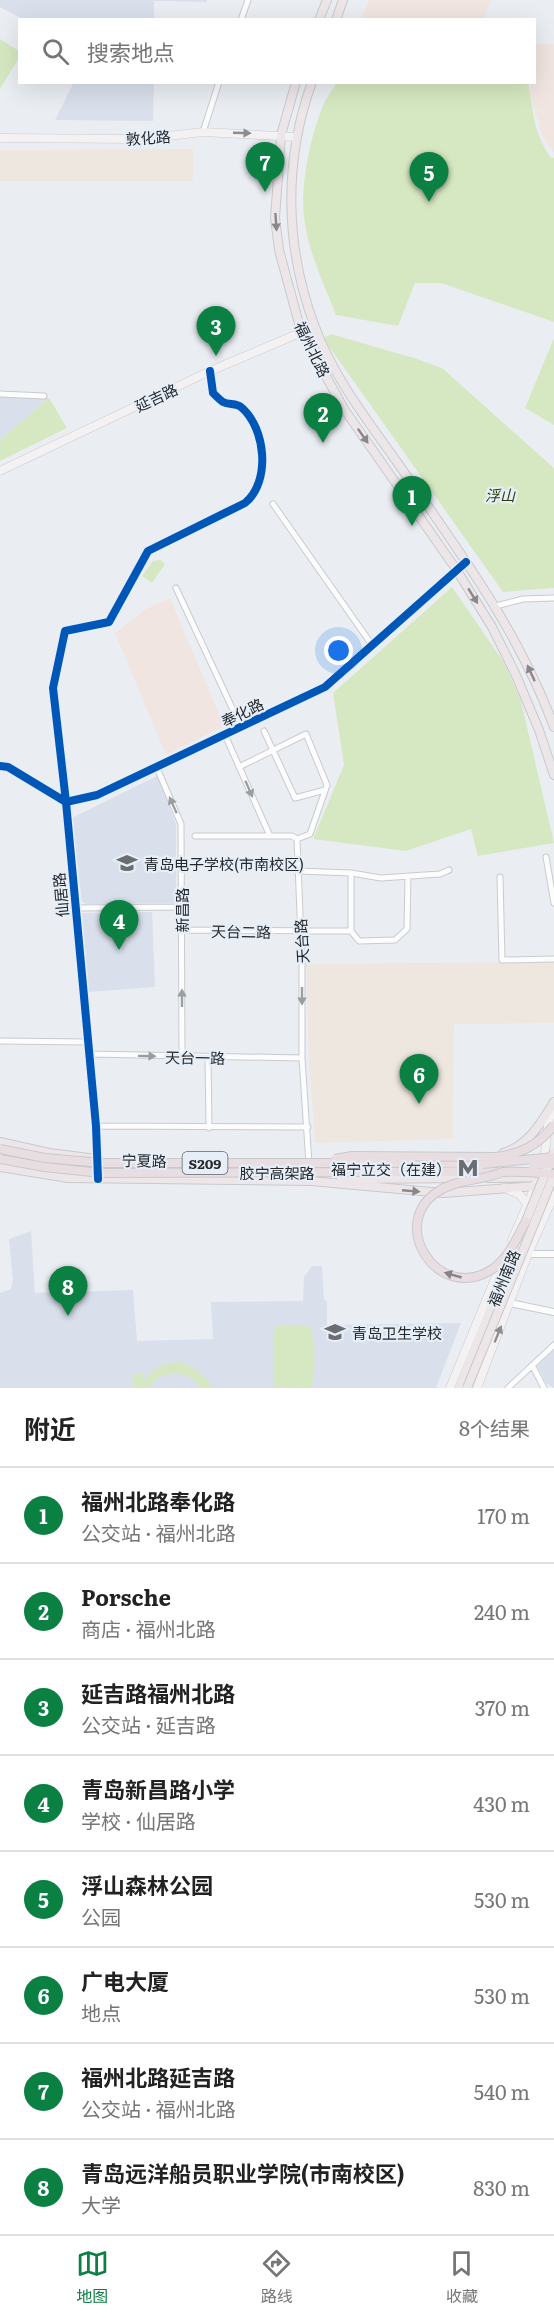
<!DOCTYPE html>
<html lang="zh">
<head>
<meta charset="utf-8">
<style>
  :root { --surface:#fff; --page:#f6f6f6; --text:#222; --muted:#767676; --line:#e0e0e0; --accent:#0b8043 }
  body { margin:0; font-family:Literata,"Noto Sans SC",serif; background:var(--page); color:var(--text) }
  .you { position:absolute; left:339px; top:651px; width:21px; height:21px; margin:-15px; border:4px solid #fff; border-radius:50%; background:#1a73e8; box-shadow:0 0 0 9px #1a73e833 }
  .badge { display:grid; place-items:center; width:39px; height:39px; border-radius:50%; background:var(--accent); color:#fff; font-size:20px; font-weight:700 }
  .pin { position:absolute; translate:-50% -50px; filter:drop-shadow(0 2px 3px #0008) }
  .pin::after { content:''; position:absolute; top:32px; width:21px; height:18px; background:inherit; clip-path:polygon(0 0,100% 0,50% 100%) }
  .list { margin:0; padding:0; list-style:none }
  h2 { display:flex; justify-content:space-between; align-items:center; height:78px; margin:0; padding:0 24px; font-size:26px }
  h2 small { font-size:20px; font-weight:400; color:var(--muted) }
  .list li { display:grid; grid-template-columns:39px 1fr auto; gap:18px; align-items:center; box-sizing:border-box; height:96px; padding:0 24px; border-top:2px solid var(--line) }
  .list b { display:block; font-size:22px; white-space:nowrap }
  .list p { margin:0; font-size:20px; white-space:nowrap; color:var(--muted) }
  .list em { font-size:20px; font-style:normal; color:var(--muted) }
  .icon { flex:none; width:33px; height:33px; fill:none; stroke:currentColor; stroke-width:2; stroke-linecap:round; stroke-linejoin:round }
  .map { position:relative; flex:none; width:554px; height:1388px; overflow:hidden }
  .search { position:absolute; background:var(--surface); box-shadow:0 6px 24px #0002; left:18px; right:18px; top:18px; height:66px; display:flex; align-items:center; gap:15px; box-sizing:border-box; padding:0 21px; border-radius:0px; color:var(--muted); font-size:22px }
  .sheet { height:846px; background:var(--surface) }
  nav { display:flex; justify-content:space-around; align-items:center; box-sizing:border-box; height:84px; border-top:2px solid var(--line); background:var(--surface); font-size:16px; color:var(--muted) }
  nav a { display:grid; justify-items:center; gap:3px }
  nav .on { color:var(--accent) }
  .map>svg:first-child { display:block }
  .commercial { fill:#ede7df }
  .industrial { fill:#f0e5e0 }
  .built { fill:#d9e0eb }
  .green { fill:#d6e8c1 }
  .lines { fill:none; stroke-linecap:round; stroke-linejoin:round }
  .minor-casing { stroke:#c8cbcf; stroke-width:7 }
  .tertiary-casing { stroke:#c8cbcf; stroke-width:8 }
  .secondary-casing { stroke:#c8cbcf; stroke-width:9 }
  .primary-casing { stroke:#c8c9cd; stroke-width:10 }
  .trunk-casing { stroke:#c8c9cd; stroke-width:10 }
  .minor { stroke:#fcfcfd; stroke-width:5 }
  .tertiary { stroke:#fcfcfd; stroke-width:6 }
  .secondary { stroke:#f4f1f3; stroke-width:8 }
  .primary { stroke:#ede6e9; stroke-width:8 }
  .trunk { stroke:#e8dee2; stroke-width:8 }
  .primary-bridge-casing { stroke:#c8c9cd; stroke-width:10; stroke-linecap:butt }
  .trunk-bridge-casing { stroke:#c8c9cd; stroke-width:10; stroke-linecap:butt }
  .primary-bridge { stroke:#ede6e9; stroke-width:8 }
  .trunk-bridge { stroke:#e8dee2; stroke-width:8 }
  .cycleway-casing { stroke:#e6eef7; stroke-width:11 }
  .cycleway { stroke:#0057b8; stroke-width:8 }
  .oneway { fill:#8d8c90 }
  .oneway2 { fill:#8a878a }
  .oneway3 { fill:#9c9d9f }
  .oneway4 { fill:#878387 }
  .labels { text-anchor:middle; dominant-baseline:central; stroke-width:4.5; stroke-linejoin:round; paint-order:stroke }
  .shield { fill:#e6eef7; stroke:#606369; stroke-width:1.5 }
  .shield-label { font-size:14px; font-weight:bold; fill:#26282c }
  .street-label { font-size:15px; fill:#26282c; stroke:#e6eef7 }
  .park-label { font-size:15px; font-style:italic; fill:#2c3e06; stroke:#e6eef7 }
  .poi-label { font-size:15px; fill:#26282c; stroke:#e6eef7; text-anchor:start }
</style>
</head>
<body>
<div class="map">
<svg width="554" height="1388" viewBox="0 0 554 1388">
  <rect width="100%" height="100%" fill="#eaeef3"/>
  <path class="commercial" d="M193,149V181H0V150Z
    M554,962V1023L454,1024L453,1139L315,1143L309,1059L306,964Z"/>
  <path class="industrial" d="M369,0H491L484,19H361Z
    M535,44H554V153L542,135L530,94L531,83L534,82Z
    M170,598L224,726L166,755L115,633L146,609Z"/>
  <path class="built" d="M0,0H207V2L154,1V19L24,20L0,7Z
    M74,82L154,83L153,121L55,120Z
    M0,397L49,398L0,440Z
    M157,776L176,824V903L87,904L82,902L72,818Z
    M152,912L155,987L89,992L82,913Z
    M31,1231L35,1293L133,1290L137,1341L213,1339L211,1302L303,1301L304,1277L312,1266H322L324,1300L327,1301V1325L461,1323L436,1388H0V1293L11,1289L13,1280L9,1239Z
    M554,1350V1388L546,1383L537,1366Z"/>
  <path class="green" d="M0,39L19,51L20,56L0,89Z
    M337,82L528,83C535,115 531,128 551,158H554V322L441,283H415L398,326L336,315C324,285 310,255 305,224C299,191 309,142 321,111C324,101 331,92 337,82Z
    M331,334L417,359L442,368L554,468V588L503,592L323,338Z
    M554,338V425L525,408Z
    M49,398L67,428L0,461V440Z
    M160,560L165,564L152,583L142,576L153,561Z
    M452,587L505,664L521,701L554,843L478,856L471,829L406,851L313,839L344,765L333,693Z
    M309,1325C316,1338 316,1374 311,1388H276L274,1383V1333L276,1326Z
    M181,1362C194,1368 206,1375 212,1388H201C189,1369 161,1368 149,1388H134V1374H143L144,1381C153,1367 165,1363 181,1362Z"/>
  <g class="lines">
    <g class="minor-casing">
      <path id="minor" d="M241,20L248,0
        M203,132L219,82
        M0,394L44,396
        M273,504L372,645
        M176,588L241,727
        M496,606L523,599L554,598
        M264,731L295,798L325,790
        M225,735L270,836H292L297,839L302,963V1058L309,1164
        M239,767L306,734L327,785L310,834L297,839
        M157,768L181,824L182,1057
        M195,836H270
        M546,857L554,903
        M298,871L351,873L381,878L440,874L449,870
        M351,873V931L359,941L395,940L407,929L408,876
        M500,877L502,960L554,959
        M75,908L181,907
        M181,930L351,931
        M0,1041L87,1042
        M88,1054L302,1058
        M208,1057L209,1128
        M96,1126L308,1127
        M98,1174L96,1126L66,802L53,688L65,631L109,622L148,551L245,503C271,482 266,428 241,407C236,403 229,405 223,402C220,400 216,396 213,393L210,371
        M532,1365L544,1388
        M508,1388L554,1345"/>
    </g>
    <g class="tertiary-casing">
      <path id="tertiary" d="M0,766L8,767L66,802L97,795L325,687L466,562
        M528,1254H554
        M510,1303L554,1312"/>
    </g>
    <g class="secondary-casing">
      <path id="secondary" d="M0,138L141,139L203,132L296,137
        M0,471L210,371L314,327
        M544,1163L548,1125L553,1106
        M505,1188L520,1195L528,1205
        M512,1240L537,1182
        M450,1388L502,1262
        M477,1388L528,1254L554,1195"/>
    </g>
    <g class="primary-casing">
      <path id="primary" d="M319,20L327,0
        M336,20L343,0
        M296,82L281,135L275,218L279,250L301,331L344,409L456,569L492,627L515,673L539,730L554,775
        M312,82C283,162 285,248 315,327C333,376 367,420 397,462C456,547 518,629 554,727
        M0,1142L49,1153L97,1159
        M503,1153C528,1146 541,1123 554,1102
        M0,1167L68,1178L311,1181L443,1193L536,1186L554,1187
        M488,1178L550,1177
        M341,1179L472,1178
        M459,1388L517,1244"/>
    </g>
    <g class="trunk-casing">
      <path id="trunk" d="M411,1163L488,1164
        M375,1172H497"/>
    </g>
    <use href="#minor" class="minor"/>
    <use href="#tertiary" class="tertiary"/>
    <use href="#secondary" class="secondary"/>
    <use href="#primary" class="primary"/>
    <use href="#trunk" class="trunk"/>
    <g class="primary-bridge-casing">
      <path id="primary-bridge" d="M526,1221L554,1152
        M467,1388L554,1175"/>
    </g>
    <g class="trunk-bridge-casing">
      <path id="trunk-bridge" d="M0,1149L45,1158L102,1163H411
        M0,1159L44,1167L102,1173L375,1172
        M335,1159L352,1156L495,1157C520,1154 538,1146 554,1125
        M483,1164L554,1157
        M533,1165L554,1164
        M526,1221C517,1238 508,1259 491,1270C438,1303 388,1225 437,1192C453,1181 472,1181 490,1176C495,1175 499,1173 503,1172C520,1171 538,1173 554,1174"/>
    </g>
    <use href="#primary-bridge" class="primary-bridge"/>
    <use href="#trunk-bridge" class="trunk-bridge"/>
    <g class="cycleway-casing">
      <path id="cycleway" d="M0,766L8,767L66,802L97,795L325,687L466,562
        M98,1179L96,1126L66,802L53,688L65,631L109,622L148,551L245,503C271,482 266,428 241,407C236,403 229,405 223,402C220,400 216,396 213,393L210,371"/>
    </g>
    <use href="#cycleway" class="cycleway"/>
  </g>
  <defs><path id="oneway-solid" d="M-6-.8H1V-3.2L6.5 0L1 3.2V.8H-6Z" transform="scale(1.5)"/></defs>
  <g class="oneway">
    <use href="#oneway-solid" transform="translate(242 133) rotate(2)"/>
    <use href="#oneway-solid" transform="translate(498 1334) rotate(-68)"/>
  </g>
  <g class="oneway2">
    <use href="#oneway-solid" transform="translate(276 222) rotate(86)"/>
    <use href="#oneway-solid" transform="translate(363 436) rotate(55)"/>
    <use href="#oneway-solid" transform="translate(473 596) rotate(58)"/>
    <use href="#oneway-solid" transform="translate(531 673) rotate(-115)"/>
    <use href="#oneway-solid" transform="translate(411 1191) rotate(5)"/>
  </g>
  <g class="oneway3">
    <use href="#oneway-solid" transform="translate(249 789) rotate(66)"/>
    <use href="#oneway-solid" transform="translate(173 805) rotate(-114)"/>
    <use href="#oneway-solid" transform="translate(302 996) rotate(90)"/>
    <use href="#oneway-solid" transform="translate(182 998) rotate(-90)"/>
    <use href="#oneway-solid" transform="translate(147 1056) rotate(1)"/>
  </g>
  <use class="oneway4" href="#oneway-solid" transform="translate(453 1275) rotate(-164)"/>
  <defs>
    <g id="school-bare" transform="scale(1.62)"><path d="M0-5L7-2L0 1L-7-2ZM-4 1L0 2.5L4 1V4Q0 6-4 4Z" fill="#6b6d72" stroke="#e6eef7" stroke-width="2.5" paint-order="stroke"/></g>
    <g id="metro-bare" transform="scale(1.62)"><path d="M-5.5 5V-5H-3L0 0L3-5H5.5V5H3V-.5L0 4L-3-.5V5Z" fill="#6b6d72" stroke="#e6eef7" stroke-width="2.5" paint-order="stroke"/></g>
  </defs>
  <g fill-rule="evenodd">
    <use href="#school-bare" x="127" y="863"/>
    <use href="#metro-bare" x="468" y="1168"/>
    <use href="#school-bare" x="335" y="1332"/>
  </g>
  <g class="labels">
    <rect class="shield" x="182.5" y="1152" width="45" height="22" rx="4.5"/>
    <g class="shield-label">
      <text x="205" y="1163">S209</text>
    </g>
    <g class="street-label">
      <text transform="translate(148 137) rotate(-4)">敦化路</text>
      <text transform="translate(313 349) rotate(64)">福州北路</text>
      <text transform="translate(156 397) rotate(-25)">延吉路</text>
      <text transform="translate(242 712) rotate(-26)">奉化路</text>
      <text transform="translate(60 895) rotate(-95)">仙居路</text>
      <text transform="translate(181 910) rotate(-90)">新昌路</text>
      <text transform="translate(241 931) rotate(1)">天台二路</text>
      <text transform="translate(301 941) rotate(-93)">天台路</text>
      <text transform="translate(195 1057) rotate(1)">天台一路</text>
      <text transform="translate(144 1160) rotate(1)">宁夏路</text>
      <text x="277" y="1172">胶宁高架路</text>
      <text transform="translate(503 1278) rotate(-68)">福州南路</text>
    </g>
    <g class="park-label">
      <text x="500" y="494">浮山</text>
    </g>
    <g class="poi-label">
      <text x="144" y="863">青岛电子学校(市南校区)</text>
      <text x="451" y="1168" text-anchor="end">福宁立交（在建）</text>
      <text x="352" y="1332">青岛卫生学校</text>
    </g>
  </g>
</svg>
<div class="you"></div>
<div class="pin badge" style="left:412px;top:526px">1</div>
<div class="pin badge" style="left:323px;top:443px">2</div>
<div class="pin badge" style="left:216px;top:356px">3</div>
<div class="pin badge" style="left:119px;top:950px">4</div>
<div class="pin badge" style="left:429px;top:202px">5</div>
<div class="pin badge" style="left:419px;top:1104px">6</div>
<div class="pin badge" style="left:265px;top:192px">7</div>
<div class="pin badge" style="left:68px;top:1316px">8</div>
<div class="search"><svg class="icon" aria-label="search" viewBox="0 0 24 24"><circle cx="10" cy="10" r="6"/><path d="M15 15l6 6"/></svg>搜索地点</div>
</div>
<section class="sheet">
<h2>附近<small>8个结果</small></h2>
<ul class="list">
<li><span class="badge">1</span><div><b>福州北路奉化路</b><p>公交站 · 福州北路</p></div><em>170 m</em></li>
<li><span class="badge">2</span><div><b>Porsche</b><p>商店 · 福州北路</p></div><em>240 m</em></li>
<li><span class="badge">3</span><div><b>延吉路福州北路</b><p>公交站 · 延吉路</p></div><em>370 m</em></li>
<li><span class="badge">4</span><div><b>青岛新昌路小学</b><p>学校 · 仙居路</p></div><em>430 m</em></li>
<li><span class="badge">5</span><div><b>浮山森林公园</b><p>公园</p></div><em>530 m</em></li>
<li><span class="badge">6</span><div><b>广电大厦</b><p>地点</p></div><em>530 m</em></li>
<li><span class="badge">7</span><div><b>福州北路延吉路</b><p>公交站 · 福州北路</p></div><em>540 m</em></li>
<li><span class="badge">8</span><div><b>青岛远洋船员职业学院(市南校区)</b><p>大学</p></div><em>830 m</em></li>
</ul>
</section>
<nav>
<a class="on"><svg class="icon" aria-label="map" viewBox="0 0 24 24"><path d="M3 6l6-2 6 2 6-2v14l-6 2-6-2-6 2zM9 4v14M15 6v14"/></svg>地图</a>
<a><svg class="icon" aria-label="directions" viewBox="0 0 24 24"><path d="M12 3l9 9-9 9-9-9zM9 14v-3h6M13 9l2 2-2 2"/></svg>路线</a>
<a><svg class="icon" aria-label="saved" viewBox="0 0 24 24"><path d="M7 4h10v16l-5-4-5 4z"/></svg>收藏</a>
</nav>
</body>
</html>
